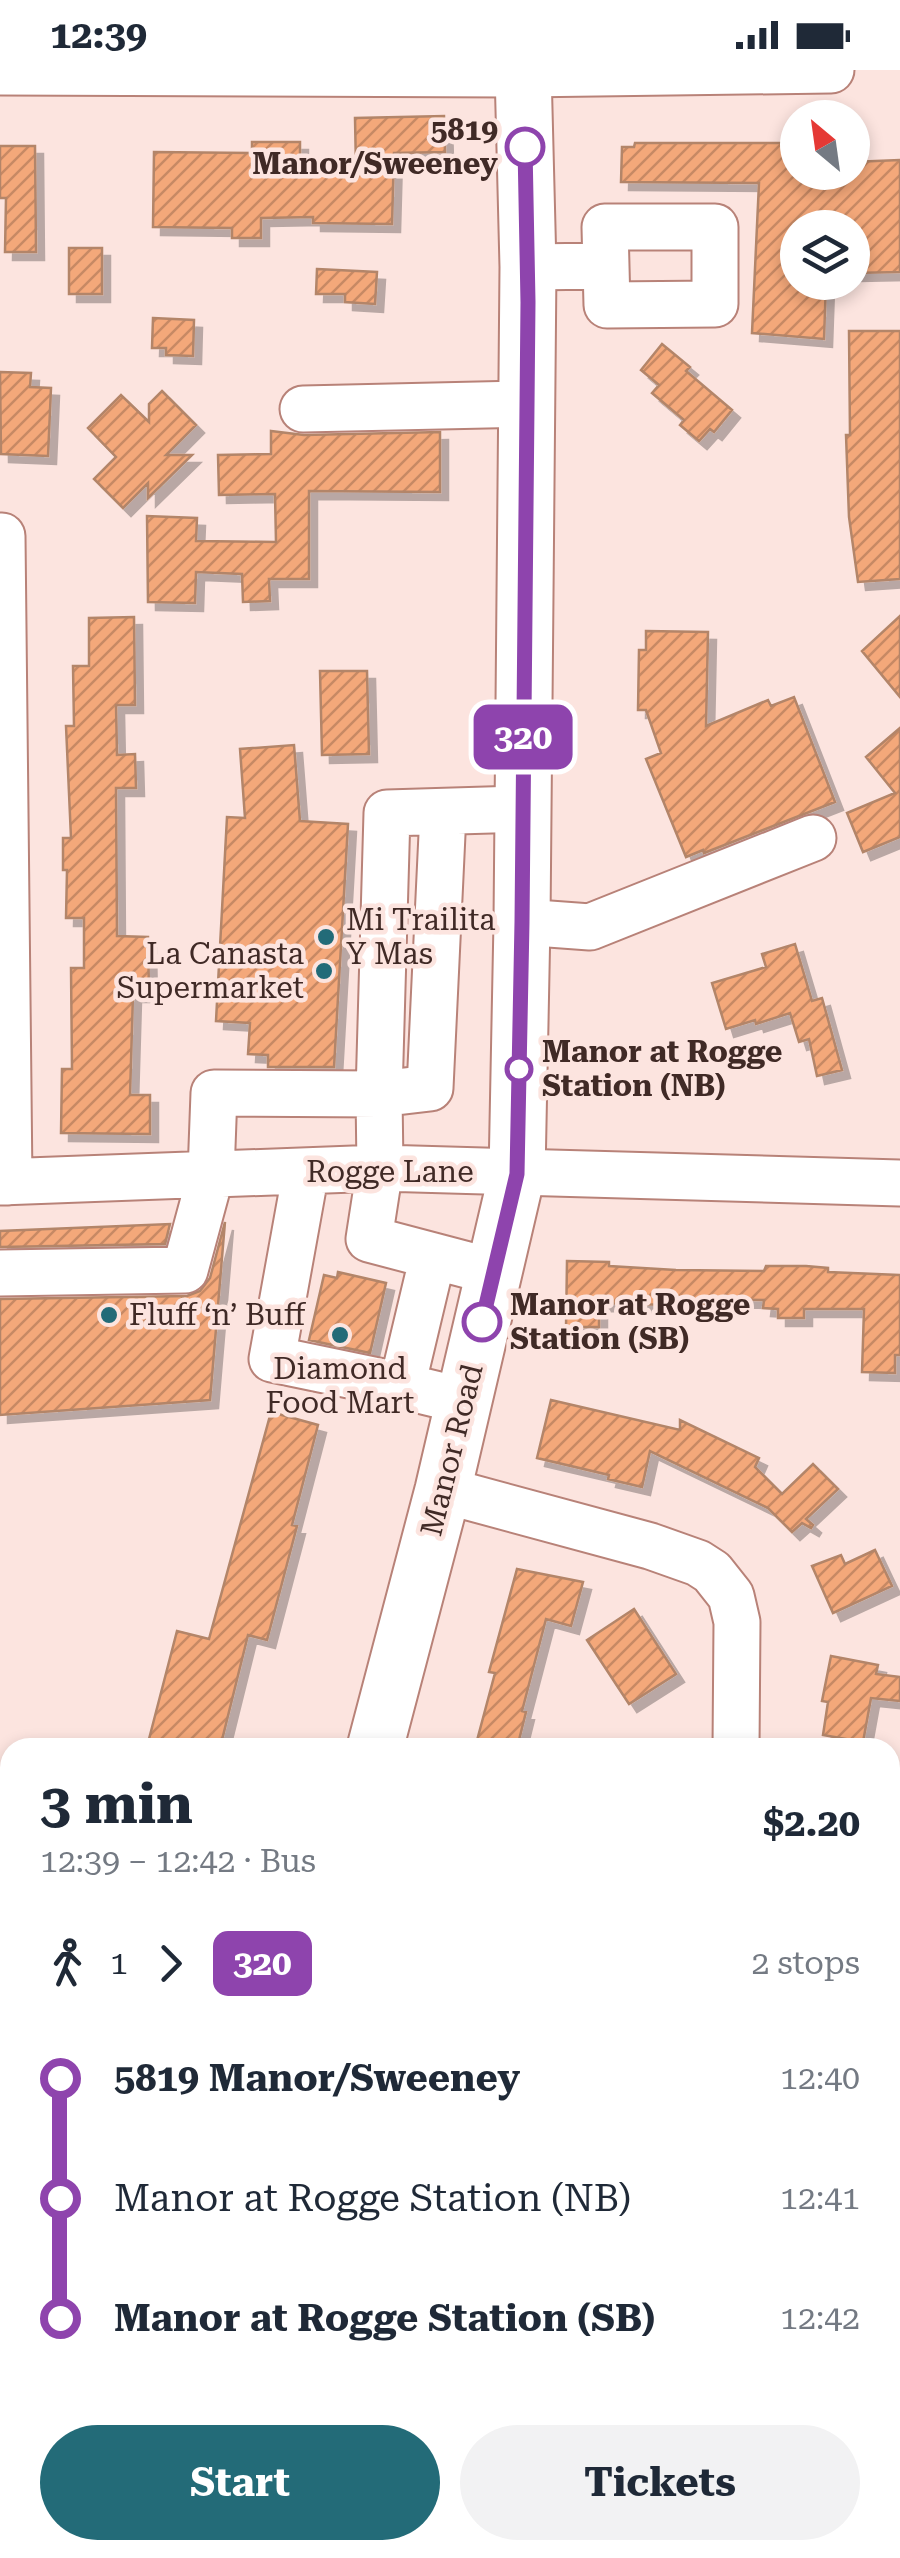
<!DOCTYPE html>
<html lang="en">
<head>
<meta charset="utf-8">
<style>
	:root { --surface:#fff; --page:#f2f2f3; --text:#1f2937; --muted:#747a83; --accent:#236b78 }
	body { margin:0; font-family:"Roboto Serif",serif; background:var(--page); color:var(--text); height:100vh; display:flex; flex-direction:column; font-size:38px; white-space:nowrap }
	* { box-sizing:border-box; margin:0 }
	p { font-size:32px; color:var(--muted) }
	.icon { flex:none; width:55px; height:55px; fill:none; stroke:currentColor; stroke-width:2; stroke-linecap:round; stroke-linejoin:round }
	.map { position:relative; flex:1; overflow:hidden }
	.sheet { position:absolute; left:0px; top:1668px; width:900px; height:822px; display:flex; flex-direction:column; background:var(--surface); border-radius:30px 30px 0 0; box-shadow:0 5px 15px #0003 }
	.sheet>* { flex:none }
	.badge { padding:0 20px; border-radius:15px; font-size:35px; line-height:65px }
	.needle { width:65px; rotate:331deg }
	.controls { position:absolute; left:780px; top:30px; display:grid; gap:20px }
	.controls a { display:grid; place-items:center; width:90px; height:90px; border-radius:50%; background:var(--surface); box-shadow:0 5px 15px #0003; font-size:50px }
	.map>.badge { position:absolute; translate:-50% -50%; box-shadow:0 0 0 5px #fff }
	.legs { display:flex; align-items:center; gap:15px; height:110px; padding:0 40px; font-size:32px }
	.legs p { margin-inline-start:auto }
	.headline { display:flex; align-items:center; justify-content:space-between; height:170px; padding:0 40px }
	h1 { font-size:55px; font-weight:700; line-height:75px }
	.action { display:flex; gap:20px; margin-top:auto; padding:20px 40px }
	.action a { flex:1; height:115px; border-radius:60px; background:var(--accent); color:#fff; font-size:40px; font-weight:700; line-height:115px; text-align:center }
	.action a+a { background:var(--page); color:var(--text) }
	ul { padding:0 40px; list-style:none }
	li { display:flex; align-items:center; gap:35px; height:120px; font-size:38px }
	li i { display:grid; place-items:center; width:15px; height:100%; margin:0 12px; background:currentColor }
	li i::after { content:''; width:25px; height:25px; margin:-12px; border:8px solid; border-radius:50%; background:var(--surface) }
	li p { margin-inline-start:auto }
	li:first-child i { background:linear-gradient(#0000 50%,currentColor 0) }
	li:last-child i { background:linear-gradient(currentColor 50%,#0000 0) }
	.status { display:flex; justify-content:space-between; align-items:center; height:70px; padding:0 50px; background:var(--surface); direction:ltr }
	.status svg { height:28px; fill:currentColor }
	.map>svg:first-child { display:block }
	.building { fill:url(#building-hatch); stroke:#b38569; stroke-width:2.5; filter:url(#shadow) }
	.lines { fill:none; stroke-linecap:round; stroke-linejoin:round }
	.minor-casing { stroke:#b88278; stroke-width:49 }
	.major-casing { stroke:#b88278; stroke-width:59 }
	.minor { stroke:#fff; stroke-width:45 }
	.major { stroke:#fff; stroke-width:55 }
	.line-1-casing { stroke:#fff; stroke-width:22 }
	.line-1 { stroke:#8e44ad; stroke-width:15 }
	.stop-1-dot { fill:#fff; stroke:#8e44ad; stroke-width:5 }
	.poi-dot { fill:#236b78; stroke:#fce4df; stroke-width:4 }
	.labels { text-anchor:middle; stroke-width:9; stroke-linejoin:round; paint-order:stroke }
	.stop-label { font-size:30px; font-weight:bold; fill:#402a26; stroke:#fce4df; text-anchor:start }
	.poi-label { font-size:30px; fill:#402a26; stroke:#fce4df; text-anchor:start }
	.street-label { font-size:30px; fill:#402a26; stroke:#fce4df }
</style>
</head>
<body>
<div class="status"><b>12:39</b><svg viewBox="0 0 49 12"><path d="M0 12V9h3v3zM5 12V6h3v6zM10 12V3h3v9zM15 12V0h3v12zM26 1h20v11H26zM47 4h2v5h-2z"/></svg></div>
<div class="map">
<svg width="900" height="2488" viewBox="0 0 900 2488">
	<defs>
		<pattern id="building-hatch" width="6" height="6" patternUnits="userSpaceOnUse" patternTransform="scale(2.5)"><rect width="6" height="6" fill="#f4a87a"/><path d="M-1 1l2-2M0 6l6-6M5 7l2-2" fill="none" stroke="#c78964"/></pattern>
		<filter id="shadow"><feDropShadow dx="8" dy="8" stdDeviation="0" flood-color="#0004"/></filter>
	</defs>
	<rect width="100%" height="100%" fill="#fce4df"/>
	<path class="building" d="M444,46l1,36 -51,1 -2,71 -79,-1v-6l-52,1v20h-29v-10l-79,-1 1,-75 98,1v-11h48v25l56,1 -1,-50z
		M635,73h163v29h54v-10l48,-2v112l-48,1v-45h-54v54h28l-2,57 -72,-6 7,-150 -138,-1 1,-35h12z
		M0,76h35l1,106h-31l1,-54h-6z
		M69,178h33v46h-33z
		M317,199l60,3 -2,32 -30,-2v-8h-29z
		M153,248l41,2 -1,36 -27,-1v-7h-14z
		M849,261h51v248l-42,3 -9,-65 -3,-82h4z
		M662,274l28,23 -4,4 46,39 -18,22 -4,-3 -11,12 -19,-16 4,-5 -32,-27 7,-8 -18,-15z
		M0,302l31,1 -1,14 21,1 -3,68 -47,-2z
		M162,321l34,34 -30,30h26l-44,43v-15l-25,25 -29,-29 22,-22 -28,-29 33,-33 28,27v-18z
		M271,361l33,4 136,-3v60l-131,-1v88h-40l1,22 -27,1 -1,-28 -46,-2 -1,31 -47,-1 -1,-86 50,2 -1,23 80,1 -1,-48 -56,1 -1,-40 53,-1z
		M900,546v81l-38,-46z
		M134,547l1,88h-19l1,50 18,-1 1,34h-20l1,148 31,1 1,57h-16l-3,101h20v39l-89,-1 1,-64h10l-1,-101h13v-50h-18l1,-48h-4v-32h8l-5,-112h8l-1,-60h16v-48z
		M646,561l62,1 -2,94 62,-26 3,6 23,-9 41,105 -131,51 -1,-3 -17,7 -40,-98 15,-6 -15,-43h-8l1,-60h7z
		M320,601h47l2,83 -47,1z
		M900,658v109l-37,15 -16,-39 48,-20 -29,-36z
		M294,675l6,76 48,3 -14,243h-66v-12l-20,-1 2,-31 -34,-2 11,-204 18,1 -5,-69z
		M795,874l17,57 10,-3 20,72 -25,6 -8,-37 -10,3 -9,-29 -34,11 -1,-4 -29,9 -14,-46 54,-16 -4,-13z
		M225,1152l-15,178 -210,15v-116l187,-3 13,-5 10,-13z
		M170,1154l-5,20 -165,3v-16z
		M567,1191l42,1v4l67,4 88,1 2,-5h40l22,2v4l72,3v80h-5v18l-33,-1 2,-63h-60v9h-26v-9l-15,-1 1,-8 -60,-1v7l-105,-3v24h-33z
		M338,1202l48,11 -16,70 -61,-13 15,-65 13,3z
		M551,1330l129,30v-10l79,38 -4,9 27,27 31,-30 25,25 -32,30 7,6 -2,3 -9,-5 -10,9 -24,-24 -118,-57 -8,36 -34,-8 1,-4 -72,-17z
		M271,1342l47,13 -26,100 5,1 -30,114 -19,-5 -28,113h-36l-35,-9 28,-108 32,8z
		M875,1480l17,36 -59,27 -21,-47 29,-11 4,9z
		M517,1499l66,13 -12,44 -25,-7 -24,92 4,1 -9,36h-42l20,-75 -6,-1z
		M634,1539l42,65 -47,30 -42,-64z
		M831,1586l47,9 -2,9 24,3v24l-29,-3 -8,44 -40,-7 5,-33 -6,-1z"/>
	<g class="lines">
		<defs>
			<path id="minor" d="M0,2l523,2 308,-4
				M605,157h110v77l-108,1z
				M528,197l78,-1
				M303,339l224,-5
				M2,466l7,646
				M443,743l-13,275 -51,6 1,74 -11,71 125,33
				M522,852l68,5 223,-89
				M306,1101l-34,188 130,27
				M0,1112l380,-14 520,15
				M433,1186l-31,130 62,15
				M0,1203l185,-3 26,-96 3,-81 165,1 8,-281 136,-4
				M443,1420l207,56 48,17 14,9 19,24 6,26 -1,126
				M890,2224h10
				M699,2488l6,-8"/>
			<path id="major" d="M375,1678l68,-258 74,-316 5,-252 6,-655 -5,-197
				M167,2488l2,-8"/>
		</defs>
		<use href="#minor" class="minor-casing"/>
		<use href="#major" class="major-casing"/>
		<use href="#minor" class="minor"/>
		<use href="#major" class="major"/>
	</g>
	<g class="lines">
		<defs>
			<path id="line-1" d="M482,1252l35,-148 5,-252 6,-620 -3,-155"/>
		</defs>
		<use href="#line-1" class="line-1-casing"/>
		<use href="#line-1" class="line-1"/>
	</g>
	<g class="stop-1-dot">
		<circle cx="525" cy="77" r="18"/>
		<circle cx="519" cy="999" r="12"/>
		<circle cx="482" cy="1252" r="18"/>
	</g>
	<g class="poi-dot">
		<circle cx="326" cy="867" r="10"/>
		<circle cx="324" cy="901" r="10"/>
		<circle cx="109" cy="1245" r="10"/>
		<circle cx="340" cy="1265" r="10"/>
	</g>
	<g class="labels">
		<g class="stop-label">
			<text x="498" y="70" text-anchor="end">5819<tspan x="498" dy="34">Manor/Sweeney</tspan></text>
			<text x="542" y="992">Manor at Rogge<tspan x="542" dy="34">Station (NB)</tspan></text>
			<text x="510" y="1245">Manor at Rogge<tspan x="510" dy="34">Station (SB)</tspan></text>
		</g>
		<g class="poi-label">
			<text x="346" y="860">Mi Trailita<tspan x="346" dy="34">Y Mas</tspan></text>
			<text x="304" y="894" text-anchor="end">La Canasta<tspan x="304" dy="34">Supermarket</tspan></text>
			<text x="129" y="1255">Fluff ‘n’ Buff</text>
			<text x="340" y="1309" text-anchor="middle">Diamond<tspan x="340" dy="34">Food Mart</tspan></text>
		</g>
		<g class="street-label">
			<text x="390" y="1112">Rogge Lane</text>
			<text transform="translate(452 1380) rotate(-76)" y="10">Manor Road</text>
		</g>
	</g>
</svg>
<div class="controls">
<a><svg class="needle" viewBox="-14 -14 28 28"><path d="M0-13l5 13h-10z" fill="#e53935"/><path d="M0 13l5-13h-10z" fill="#747a83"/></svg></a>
<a><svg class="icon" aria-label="layers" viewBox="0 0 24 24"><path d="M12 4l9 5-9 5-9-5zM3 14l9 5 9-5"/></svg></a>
</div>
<b class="badge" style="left:523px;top:667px;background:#8e44ad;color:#fff">320</b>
<section class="sheet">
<div class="headline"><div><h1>3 min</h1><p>12:39 – 12:42 · Bus</p></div><b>$2.20</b></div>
<div class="legs"><svg class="icon" aria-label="walk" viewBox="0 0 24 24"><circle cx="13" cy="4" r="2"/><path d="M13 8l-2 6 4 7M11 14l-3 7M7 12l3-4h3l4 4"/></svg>1<svg class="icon" aria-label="forward" viewBox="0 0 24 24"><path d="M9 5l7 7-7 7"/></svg><b class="badge" style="background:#8e44ad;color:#fff">320</b><p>2 stops</p></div>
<ul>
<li><i style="color:#8e44ad"></i><b>5819 Manor/Sweeney</b><p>12:40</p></li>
<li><i style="color:#8e44ad"></i><span>Manor at Rogge Station (NB)</span><p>12:41</p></li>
<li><i style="color:#8e44ad"></i><b>Manor at Rogge Station (SB)</b><p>12:42</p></li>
</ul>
<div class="action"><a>Start</a><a>Tickets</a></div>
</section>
</div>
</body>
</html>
